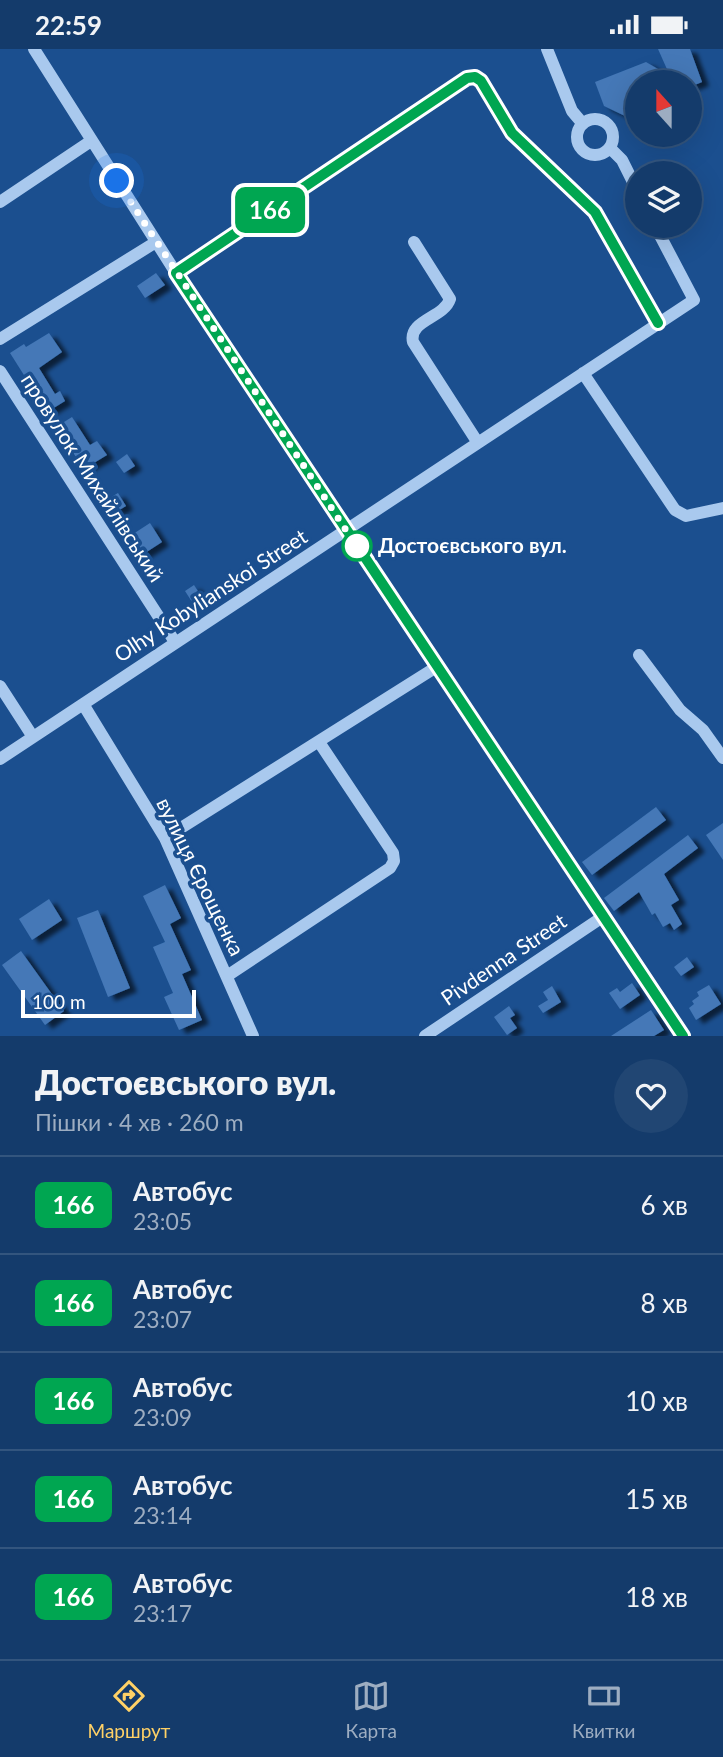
<!DOCTYPE html>
<html lang="uk">
<head>
<meta charset="utf-8">
<style>
	:root { --surface:#143b6b; --page:#214673; --text:#f1f3f6; --muted:#9dadc1; --line:#33557e; --accent:#ffd166 }
	body { margin:0; font-family:Lato,sans-serif; background:var(--page); color:var(--text); height:100vh; display:flex; flex-direction:column; font-size:26px; white-space:nowrap }
	* { box-sizing:border-box; margin:0 }
	p { font-size:23px; color:var(--muted) }
	.icon { flex:none; width:38px; height:38px; fill:none; stroke:currentColor; stroke-width:2; stroke-linecap:round; stroke-linejoin:round }
	.map { position:relative; height:987px; overflow:hidden }
	.side { display:flex; flex-direction:column; background:var(--surface); flex:1 }
	.side>* { flex:none }
	.badge { padding:0 14px; border-radius:10px; font-size:24px; line-height:46px }
	.needle { width:46px; rotate:339deg }
	.controls { position:absolute; left:625px; top:21px; display:grid; gap:14px }
	.controls a { display:grid; place-items:center; width:77px; height:77px; border-radius:50%; background:var(--surface); box-shadow:0 7px 28px #0002,0 0 0 2px var(--line); font-size:35px }
	.scale { position:absolute; left:21px; bottom:18px; width:175px; box-sizing:border-box; padding-left:7px; border:4px solid #fff; border-top:0; font-size:19px; line-height:24px; white-space:nowrap; color:#fff; -webkit-text-stroke:5px #1b4f8f; paint-order:stroke }
	.you { position:absolute; width:35px; height:35px; margin:-18px; border:5px solid #fff; border-radius:50%; background:#1a73e8; box-shadow:0 0 0 10px #1a73e833 }
	.map>.badge { position:absolute; translate:-50% -50%; box-shadow:0 0 0 4px #fff }
	.round { display:grid; place-items:center; flex:none; width:74px; height:74px; border-radius:37px; background:var(--page) }
	.summary { display:flex; align-items:center; justify-content:space-between; height:119px; padding:0 35px }
	h1 { font-size:33px; font-weight:800; line-height:52px }
	ul { padding:0; list-style:none }
	li { display:flex; align-items:center; gap:21px; height:98px; padding:0 35px; border-top:2px solid var(--line) }
	li div { flex:1 }
	li b { display:block; font-size:26px }
	li em { font-style:normal }
	li .badge { min-width:77px; font-weight:700; text-align:center }
	.status { display:flex; justify-content:space-between; align-items:center; height:49px; padding:0 35px; background:var(--surface); direction:ltr }
	.status svg { height:19px; fill:currentColor }
	.tab-bar { display:flex; justify-content:space-around; align-items:center; height:98px; border-top:2px solid var(--line); background:var(--surface); font-size:19px; color:var(--muted) }
	.tab-bar a { display:grid; justify-items:center; gap:4px }
	.tab-bar .current { color:var(--accent) }
	.map>svg:first-child { display:block }
	.building { fill:#4478b7; filter:url(#shadow) }
	.lines { fill:none; stroke-linecap:round; stroke-linejoin:round }
	.minor { stroke:#a9c9ee; stroke-width:12 }
	.line-casing { stroke:#fff; stroke-width:16 }
	.line { stroke:#00a651; stroke-width:10 }
	.walk { stroke:#fff; stroke-width:7; stroke-dasharray:0 12.6 }
	.stop-dot { fill:#fff; stroke:#00a651; stroke-width:3.5 }
	.labels { text-anchor:middle; stroke-width:7; stroke-linejoin:round; paint-order:stroke }
	.street-label { font-size:21px; fill:#fff; stroke:#1b4f8f }
	.stop-label { font-size:21px; font-weight:bold; fill:#fff; stroke:#1b4f8f; text-anchor:start }
</style>
</head>
<body>
<div class="status"><b>22:59</b><svg viewBox="0 0 49 12"><path d="M0 12V9h3v3zM5 12V6h3v6zM10 12V3h3v9zM15 12V0h3v12zM26 1h20v11H26zM47 4h2v5h-2z"/></svg></div>
<div class="map">
<svg width="723" height="987" viewBox="0 0 723 987">
	<defs>
		<filter id="shadow"><feDropShadow dx="7" dy="4" stdDeviation="2" flood-color="#0009"/></filter>
	</defs>
	<rect width="100%" height="100%" fill="#1b4f8f"/>
	<path class="building" d="M658,0h32l12,33 -12,5v-5h-53v29l-12,5 -21,-10 -9,-24 51,-20 24,14z
		M156,224l9,12 -20,13 -8,-12z
		M49,284l13,19 -23,16 16,26 5,-3 5,10 -21,13 -6,-10 3,-2 -31,-49 14,-9 2,3z
		M72,368l18,28 7,-4 10,14 -23,14 -28,-42z
		M127,405l8,12 -11,7 -8,-11z
		M118,444l8,13 -10,6 -8,-13z
		M150,474l12,19 -20,13 -12,-19z
		M194,536l9,14 -9,6 -9,-14z
		M656,758l10,13 -74,55 -10,-13z
		M723,774v37l-17,-25z
		M688,786l10,13 -34,26 15,26 -8,5 11,19 -8,6 -4,-7 -7,4 -8,-14 -3,2 -13,-23 -25,19 -10,-13z
		M165,836l16,33 -11,6 21,46 -9,4 20,46 -23,10 -15,-33 9,-4 -20,-46 12,-5 -22,-46z
		M49,850l13,21 -30,20 -13,-21z
		M98,861l32,78 -22,9 -31,-79z
		M21,902l43,60 -19,14 -43,-60z
		M687,908l7,10 -13,9 -7,-9z
		M632,934l8,12 -20,14 -11,-16 8,-5 3,4z
		M709,936l12,19 -25,16 -7,-12 5,-4 -2,-3 7,-5 -2,-4z
		M552,937l9,16 -18,11 -5,-7 10,-6 -5,-8z
		M509,957l6,9 -5,3 7,10 -10,7 -13,-18z
		M651,961l13,20 -10,6h-43z"/>
	<g class="lines">
		<path class="minor" d="M34,0l142,224 507,763
			M547,0l25,62 11,13
			M577 88a18 18 0 1 1 36 0a18 18 0 1 1-36 0Z
			M610,99l12,12 15,30
			M0,153l91,-61
			M414,193l36,57c-6,19 -42,21 -37,43l65,101
			M176,224l291,-195 8,-1 6,4 31,52 83,79 63,111
			M0,290l156,-97
			M0,322l175,271
			M583,324l92,137 11,6 37,-8
			M639,606l41,55 23,20 20,28
			M0,637l33,51
			M83,655l82,134 88,198
			M0,710l694,-459 -39,-74
			M165,789l273,-172
			M227,927l163,-108 4,-7 -1,-8 -74,-111
			M425,987l179,-120"/>
	</g>
	<g class="lines">
		<defs>
			<path id="line" d="M658,274l-63,-111 -83,-79 -31,-52 -6,-4 -8,1 -291,195 507,763"/>
		</defs>
		<use href="#line" class="line-casing"/>
		<use href="#line" class="line"/>
		<path class="walk" d="M117,132l244,372 -4,-7"/>
	</g>
	<circle class="stop-dot" cx="357" cy="497" r="14"/>
	<g class="labels">
		<g class="street-label">
			<text transform="translate(92 429) rotate(57)" y="7">провулок Михайлівський</text>
			<text transform="translate(211 547) rotate(-33)" y="7">Olhy Kobylianskoi Street</text>
			<text transform="translate(200 828) rotate(64)" y="7">вулиця Єрощенка</text>
			<text transform="translate(504 911) rotate(-34)" y="7">Pivdenna Street</text>
		</g>
		<g class="stop-label">
			<text x="378" y="504">Достоєвського вул.</text>
		</g>
	</g>
</svg>
<div class="controls">
<a><svg class="needle" viewBox="-14 -14 28 28"><path d="M0-13l5 13h-10z" fill="#e53935"/><path d="M0 13l5-13h-10z" fill="#9dadc1"/></svg></a>
<a><svg class="icon" aria-label="layers" viewBox="0 0 24 24"><path d="M12 4l9 5-9 5-9-5zM3 14l9 5 9-5"/></svg></a>
</div>
<div class="scale">100 m</div>
<div class="you" style="left:117px;top:132px"></div>
<b class="badge" style="left:270px;top:161px;background:#00a651;color:#fff">166</b>
</div>
<section class="side">
<div class="summary"><div><h1>Достоєвського вул.</h1><p>Пішки · 4 хв · 260 m</p></div><a class="round"><svg class="icon" aria-label="heart" viewBox="0 0 24 24"><path d="M12 20l-8-8c-3-5 5-10 8-4 3-6 11-1 8 4z"/></svg></a></div>
<ul>
<li><span class="badge" style="background:#00a651;color:#fff">166</span><div><b>Автобус</b><p>23:05</p></div><em>6 хв</em></li>
<li><span class="badge" style="background:#00a651;color:#fff">166</span><div><b>Автобус</b><p>23:07</p></div><em>8 хв</em></li>
<li><span class="badge" style="background:#00a651;color:#fff">166</span><div><b>Автобус</b><p>23:09</p></div><em>10 хв</em></li>
<li><span class="badge" style="background:#00a651;color:#fff">166</span><div><b>Автобус</b><p>23:14</p></div><em>15 хв</em></li>
<li><span class="badge" style="background:#00a651;color:#fff">166</span><div><b>Автобус</b><p>23:17</p></div><em>18 хв</em></li>
</ul>
</section>
<nav class="tab-bar">
<a class="current"><svg class="icon" aria-label="directions" viewBox="0 0 24 24"><path d="M12 3l9 9-9 9-9-9zM9 14v-3h6M13 9l2 2-2 2"/></svg>Маршрут</a>
<a><svg class="icon" aria-label="map" viewBox="0 0 24 24"><path d="M3 6l6-2 6 2 6-2v14l-6 2-6-2-6 2zM9 4v14M15 6v14"/></svg>Карта</a>
<a><svg class="icon" aria-label="tickets" viewBox="0 0 24 24"><path d="M3 7h18v10H3zM15 7v10"/></svg>Квитки</a>
</nav>
</body>
</html>
